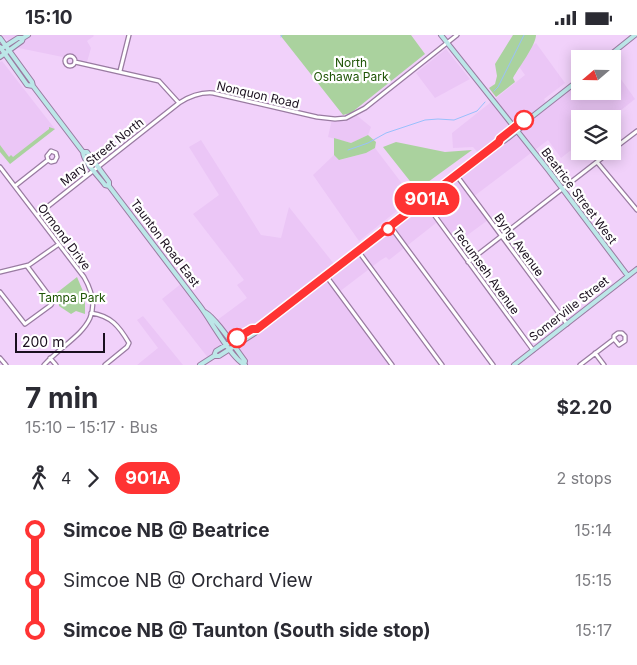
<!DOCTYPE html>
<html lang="en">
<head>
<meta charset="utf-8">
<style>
	:root { --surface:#fff; --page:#f7f7f7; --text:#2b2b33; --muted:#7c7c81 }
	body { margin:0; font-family:Inter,sans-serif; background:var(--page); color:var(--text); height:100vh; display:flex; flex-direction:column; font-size:19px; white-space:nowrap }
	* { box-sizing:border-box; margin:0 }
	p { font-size:16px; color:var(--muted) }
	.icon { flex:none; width:28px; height:28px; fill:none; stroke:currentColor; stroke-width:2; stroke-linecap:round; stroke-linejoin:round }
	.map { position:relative; height:330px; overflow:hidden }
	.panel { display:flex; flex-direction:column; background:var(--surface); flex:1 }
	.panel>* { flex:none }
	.badge { padding:0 10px; border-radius:16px; font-size:18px; line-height:32px }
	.needle { width:32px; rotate:250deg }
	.controls { position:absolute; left:571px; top:15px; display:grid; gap:10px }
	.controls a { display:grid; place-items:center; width:50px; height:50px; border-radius:0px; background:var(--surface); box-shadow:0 2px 12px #0003; font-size:25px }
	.scale { position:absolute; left:15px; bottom:12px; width:90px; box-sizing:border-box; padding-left:5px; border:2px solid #1a0f1e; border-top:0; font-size:14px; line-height:18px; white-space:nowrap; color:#1a0f1e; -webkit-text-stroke:4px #fff; paint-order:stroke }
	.map>.badge { position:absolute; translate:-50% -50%; box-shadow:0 0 0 2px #fff }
	.legs { display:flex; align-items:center; gap:8px; height:55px; padding:0 25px; font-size:16px }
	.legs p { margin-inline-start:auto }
	.headline { display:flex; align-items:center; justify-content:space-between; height:85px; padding:0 25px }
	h1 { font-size:28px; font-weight:700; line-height:38px }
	ul { padding:0 25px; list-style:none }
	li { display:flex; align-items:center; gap:18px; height:50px; font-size:19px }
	li i { display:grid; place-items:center; width:8px; height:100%; margin:0 6px; background:currentColor }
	li i::after { content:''; width:12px; height:12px; margin:-6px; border:4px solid; border-radius:50%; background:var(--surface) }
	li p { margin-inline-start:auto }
	li:first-child i { background:linear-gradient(#0000 50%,currentColor 0) }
	li:last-child i { background:linear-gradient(currentColor 50%,#0000 0) }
	.status { display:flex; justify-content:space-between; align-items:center; height:35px; padding:0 25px; background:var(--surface); direction:ltr }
	.status svg { height:14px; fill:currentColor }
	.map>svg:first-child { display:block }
	.built { fill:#ebc6f6 }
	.green { fill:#aad29e }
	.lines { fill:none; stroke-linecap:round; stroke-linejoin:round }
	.stream { stroke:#99c0fc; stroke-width:1 }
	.street-casing { stroke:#997ba1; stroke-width:5.5 }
	.secondary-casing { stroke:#997ba1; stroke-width:6 }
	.street { stroke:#fff; stroke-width:3 }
	.secondary { stroke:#bce7e8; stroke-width:4 }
	.line-1-casing { stroke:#fff; stroke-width:11 }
	.line-1 { stroke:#f33; stroke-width:8 }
	.stop-1-dot { fill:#fff; stroke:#f33; stroke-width:2.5 }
	.labels { text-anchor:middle; stroke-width:4.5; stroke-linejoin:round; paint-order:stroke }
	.park-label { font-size:12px; fill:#1e5405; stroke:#fff }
	.street-label { font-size:12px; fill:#1a0f1e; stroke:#fff }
</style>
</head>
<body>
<div class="status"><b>15:10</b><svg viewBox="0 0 49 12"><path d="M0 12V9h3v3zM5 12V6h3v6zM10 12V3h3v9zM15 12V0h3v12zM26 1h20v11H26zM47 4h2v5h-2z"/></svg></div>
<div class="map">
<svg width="637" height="330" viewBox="0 0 637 330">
	<rect width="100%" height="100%" fill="#f1d1fa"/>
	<path class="built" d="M2,0h91l1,1 -7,5 4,7 -4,14 -73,-15z
		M536,8l29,40 -21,16 3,5 33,-25v12h32l1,-23 22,31 -25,20h-30v24l-19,15 -13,-18 -75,57 15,23 -34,25 -18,-22 -47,37 -3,-3 -5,3 -42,32 53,73h-147l-1,-5 -10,-14 21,-13 1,-4 -39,22 -8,8 -47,-60 20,-16 23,29 11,9 31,-23 -10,-13 7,-5 -51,-66 26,-19 -30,-48 12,-7 60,95 20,3 8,-31 45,57 -10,7 -20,22 177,-137 -8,-9 -20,1 -1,-15 73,-58 -10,-14z
		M446,14l24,30 -35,19 -19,-25z
		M2,26l53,68 -45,35 -10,-12v-90z
		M355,79l16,13 -3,8 -17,8 -23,-6 4,-18h10z
		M375,113l38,50 -54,43 -46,-66 21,-20 6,5 26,-7z
		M143,281l40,49h-46l21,-17 -21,-28z"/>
	<path class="green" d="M280,0h131l14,19 -74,59 -8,2z
		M513,0h23c0,10 -17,32 -23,43l2,4 -19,15 -7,-9 6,-4 2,-8 -2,-12z
		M49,92l6,2 -45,35 -10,-12v-7l9,12 2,-2 2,2 36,-28z
		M368,100l8,7 -1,6 -9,5 -27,7 -5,-5v-17l17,5z
		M396,107l49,10 27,-2 -55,40 -34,-43z
		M77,242l8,19v18l-9,-3 -5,3 -12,-8v-7l-5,-4z"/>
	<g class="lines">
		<path class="stream" d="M281,2l1,-2
			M494,56l4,-4 26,-52
			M348,115l20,-7 18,-10 39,-13 13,-1 16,1 23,-9 8,-9"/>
		<defs>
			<path id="street" d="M65 26a5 5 0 1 1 10 0a5 5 0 1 1-10 0Z
				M75,27l84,19 20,22
				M120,36l9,-36
				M612,115l25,-19
				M597,127l40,48
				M0,132l84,110c27,47 -14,59 -40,88
				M457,141l110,148
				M15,151l33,-26 -1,-4 4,-5 5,2 1,4 -2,4 -4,1 -3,-2
				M424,166l109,149
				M37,180l142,-112c11,-7 21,-11 34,-10l104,24 18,2 11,-1 19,-10 92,-73
				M391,192l102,138
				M359,217l83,113
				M468,227l143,-111
				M0,237l29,-7 30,-21
				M327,242l65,88
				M0,257l25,32 26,-19 2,-4 -26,-35
				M91,278c20,3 28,13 38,30l-2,4 -22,18
				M595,318l9,12
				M0,323l6,7
				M50,323l6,7
				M580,330l34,-26v-3l4,-3h4l3,3v5l-6,4 -5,-6"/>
			<path id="secondary" d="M441,0l108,136 79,105
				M0,3l32,44 1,4 50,66c1,11 15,23 22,33l4,1 91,120c10,13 31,52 45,59
				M0,12l27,38 6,1
				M4,12l14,-9h5
				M0,22l22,-16 1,-3 5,-3
				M605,24l30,-24
				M499,107l5,-1 23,-18 2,-4
				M83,117h4l22,30v4
				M205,277c12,7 30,36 40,49l-1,4
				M214,321h5l36,-23 2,-4 200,-153 42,-34 1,-3 24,-19 5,-1 51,-40
				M200,330l14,-9 2,-5 37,-22h4
				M514,330l123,-96"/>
		</defs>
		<use href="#street" class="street-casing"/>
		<use href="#secondary" class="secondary-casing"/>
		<use href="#street" class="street"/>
		<use href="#secondary" class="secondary"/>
	</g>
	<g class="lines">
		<defs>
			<path id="line-1" d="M237,303l15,-9h5l242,-187 1,-3 24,-19"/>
		</defs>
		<use href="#line-1" class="line-1-casing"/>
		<use href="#line-1" class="line-1"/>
	</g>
	<g class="stop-1-dot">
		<circle cx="524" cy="85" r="9"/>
		<circle cx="388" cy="194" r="6"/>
		<circle cx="237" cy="303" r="9"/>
	</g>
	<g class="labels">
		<g class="park-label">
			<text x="351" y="32">North<tspan x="351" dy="14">Oshawa Park</tspan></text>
			<text x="72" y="267">Tampa Park</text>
		</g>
		<g class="street-label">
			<text transform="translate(258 60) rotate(13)" y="4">Nonquon Road</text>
			<text transform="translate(102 117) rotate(-38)" y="4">Mary Street North</text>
			<text transform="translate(579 161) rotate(53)" y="4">Beatrice Street West</text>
			<text transform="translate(64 202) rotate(53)" y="4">Ormond Drive</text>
			<text transform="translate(165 208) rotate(53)" y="4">Taunton Road East</text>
			<text transform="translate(519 210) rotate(54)" y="4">Byng Avenue</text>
			<text transform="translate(486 236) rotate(54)" y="4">Tecumseh Avenue</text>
			<text transform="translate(569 274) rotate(-38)" y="4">Somerville Street</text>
		</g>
	</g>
</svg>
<div class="controls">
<a><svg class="needle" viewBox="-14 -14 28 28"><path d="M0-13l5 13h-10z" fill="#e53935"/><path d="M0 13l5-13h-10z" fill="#7c7c81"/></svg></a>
<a><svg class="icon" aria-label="layers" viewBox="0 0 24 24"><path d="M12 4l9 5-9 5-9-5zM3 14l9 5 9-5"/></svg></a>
</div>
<div class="scale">200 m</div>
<b class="badge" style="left:427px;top:164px;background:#f33;color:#fff">901A</b>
</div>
<section class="panel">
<div class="headline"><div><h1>7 min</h1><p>15:10 – 15:17 · Bus</p></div><b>$2.20</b></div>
<div class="legs"><svg class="icon" aria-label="walk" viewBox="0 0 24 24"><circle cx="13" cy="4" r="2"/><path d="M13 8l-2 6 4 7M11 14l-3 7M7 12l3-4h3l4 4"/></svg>4<svg class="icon" aria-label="forward" viewBox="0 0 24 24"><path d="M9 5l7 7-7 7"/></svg><b class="badge" style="background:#f33;color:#fff">901A</b><p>2 stops</p></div>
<ul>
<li><i style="color:#f33"></i><b>Simcoe NB @ Beatrice</b><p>15:14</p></li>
<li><i style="color:#f33"></i><span>Simcoe NB @ Orchard View</span><p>15:15</p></li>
<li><i style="color:#f33"></i><b>Simcoe NB @ Taunton (South side stop)</b><p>15:17</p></li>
</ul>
</section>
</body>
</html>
